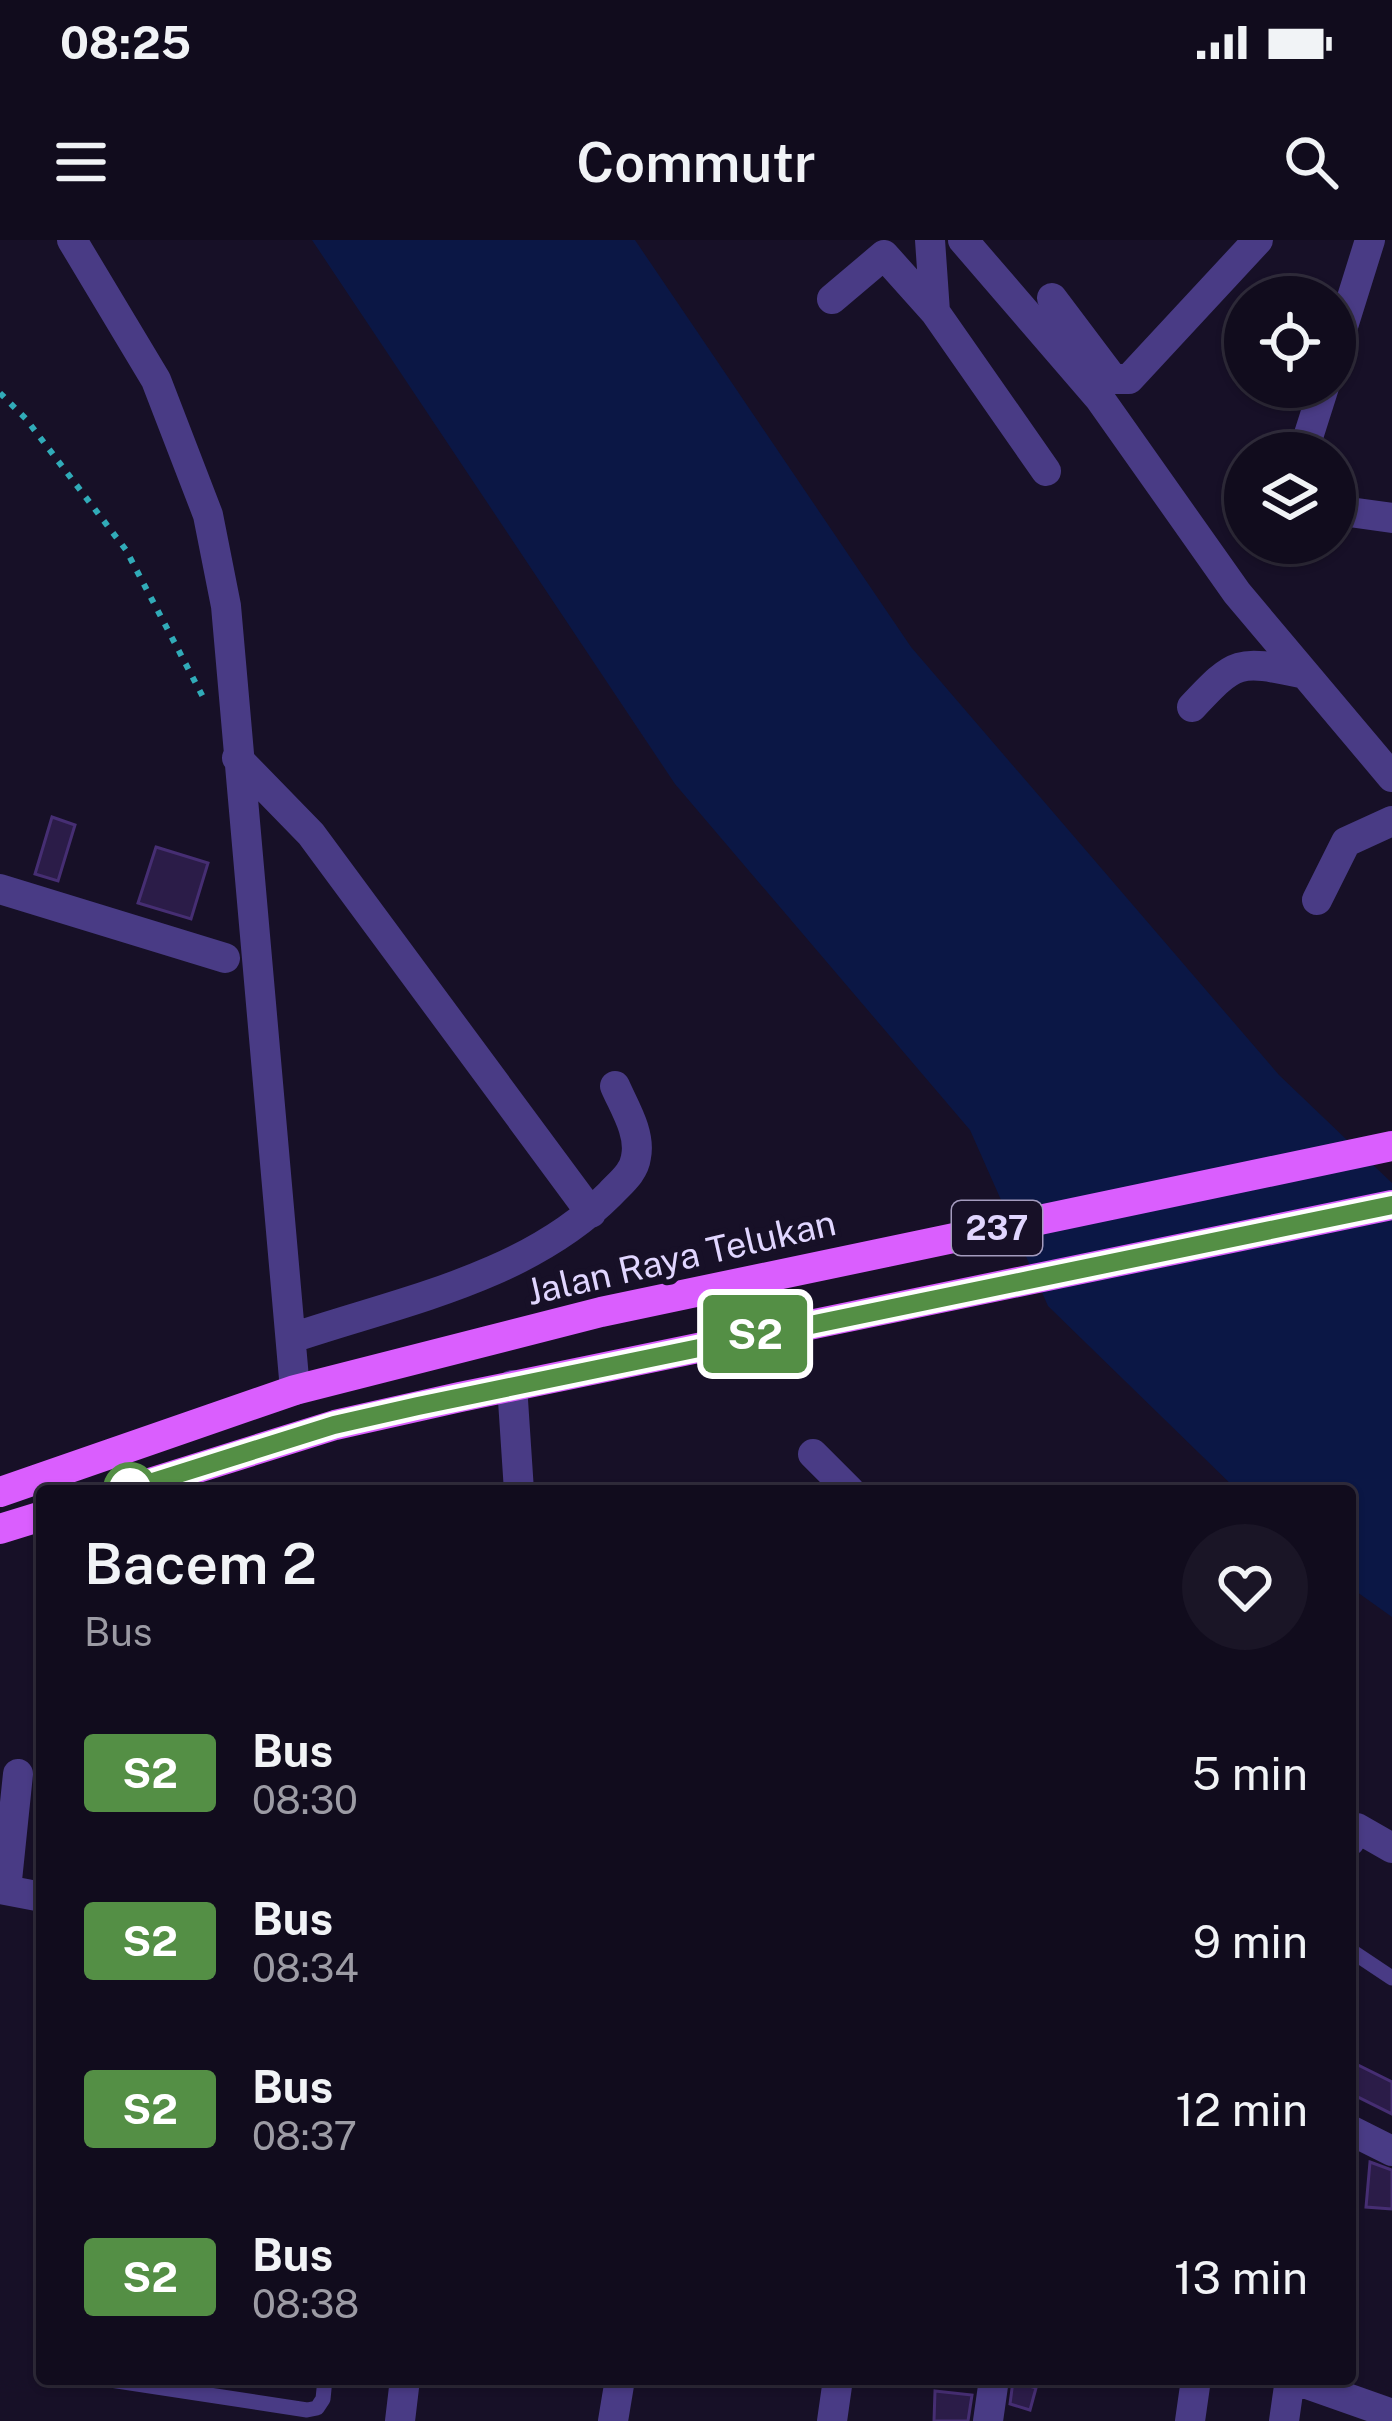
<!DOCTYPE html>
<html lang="en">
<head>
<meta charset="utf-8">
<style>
	:root { --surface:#110c1d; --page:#1a1526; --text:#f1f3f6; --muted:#9c9ba4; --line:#302c3b }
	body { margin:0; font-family:"Public Sans",sans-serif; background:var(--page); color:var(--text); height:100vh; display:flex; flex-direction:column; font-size:45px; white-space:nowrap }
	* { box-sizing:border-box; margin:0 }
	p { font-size:39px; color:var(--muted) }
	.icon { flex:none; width:66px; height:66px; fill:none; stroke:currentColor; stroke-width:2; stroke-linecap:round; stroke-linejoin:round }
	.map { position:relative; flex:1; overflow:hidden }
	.panel { position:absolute; left:36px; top:1245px; width:1320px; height:900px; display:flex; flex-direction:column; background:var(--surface); border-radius:12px; box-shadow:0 3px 9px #0004,0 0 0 3px var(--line) }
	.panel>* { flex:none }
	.badge { padding:0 24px; border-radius:9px; font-size:42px; line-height:78px }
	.controls { position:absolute; left:1224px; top:36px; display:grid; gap:24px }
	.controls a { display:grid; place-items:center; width:132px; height:132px; border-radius:50%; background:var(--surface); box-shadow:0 3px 9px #0004,0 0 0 3px var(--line); font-size:60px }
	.map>.badge { position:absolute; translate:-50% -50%; box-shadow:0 0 0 6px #fff }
	.round { display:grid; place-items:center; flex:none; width:126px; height:126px; border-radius:63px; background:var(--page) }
	.summary { display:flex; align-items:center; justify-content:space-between; height:204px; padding:0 48px }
	h1 { font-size:57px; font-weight:600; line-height:90px }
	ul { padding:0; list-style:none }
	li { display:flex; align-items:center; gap:36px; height:168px; padding:0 48px }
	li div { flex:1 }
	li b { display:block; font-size:45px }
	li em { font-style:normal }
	li .badge { min-width:132px; font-weight:700; text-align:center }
	.status { display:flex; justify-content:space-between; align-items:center; height:84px; padding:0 60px; background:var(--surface); direction:ltr }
	.status svg { height:33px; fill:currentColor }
	header { display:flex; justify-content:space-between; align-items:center; height:156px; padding:0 48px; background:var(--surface); font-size:54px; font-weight:600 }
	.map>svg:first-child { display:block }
	.water { fill:#0b1745 }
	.building { fill:#2b1c48; stroke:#462e73; stroke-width:3 }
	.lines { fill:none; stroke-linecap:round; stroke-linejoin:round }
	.path { stroke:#31abb8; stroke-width:6; stroke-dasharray:6 9; stroke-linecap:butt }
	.lane { stroke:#493b85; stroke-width:15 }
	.street { stroke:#493b85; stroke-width:30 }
	.primary { stroke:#da5efe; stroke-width:30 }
	.line-casing { stroke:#fff; stroke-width:27 }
	.line { stroke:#548f45; stroke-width:18 }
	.stop-dot { fill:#fff; stroke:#548f45; stroke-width:6 }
	.labels { text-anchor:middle; stroke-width:12; stroke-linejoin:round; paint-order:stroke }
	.shield { fill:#171027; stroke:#a49bbe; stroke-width:3 }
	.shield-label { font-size:33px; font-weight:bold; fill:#e1d6ff }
	.street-label { font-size:36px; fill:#e1d6ff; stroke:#171027 }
</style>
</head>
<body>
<div class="status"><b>08:25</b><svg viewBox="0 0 49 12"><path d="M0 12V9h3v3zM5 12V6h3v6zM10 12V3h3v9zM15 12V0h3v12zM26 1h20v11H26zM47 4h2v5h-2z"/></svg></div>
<header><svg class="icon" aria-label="menu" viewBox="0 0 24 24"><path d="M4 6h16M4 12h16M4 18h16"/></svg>Commutr<svg class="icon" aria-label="search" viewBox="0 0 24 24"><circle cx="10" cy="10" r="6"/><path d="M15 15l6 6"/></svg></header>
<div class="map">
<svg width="1392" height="2181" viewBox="0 0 1392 2181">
	<rect width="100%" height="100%" fill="#171027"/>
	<path class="water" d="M312,0h323l276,407 368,428 113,108v434l-42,-30v-96h-112l-190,-185 -78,-176 -295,-346z"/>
	<path class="building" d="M52,577l23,8 -17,56 -23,-7z
		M156,607l52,16 -17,56 -53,-16z
		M1350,1821l42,21v32l-42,-21z
		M1370,1922l22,8v39l-26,-2z
		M1013,2141l23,7 -6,22 -20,-6z
		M935,2151l37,4 -4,26h-34z"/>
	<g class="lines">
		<path class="path" d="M0,153l26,26 100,131 77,147"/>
		<path class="lane" d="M1350,1710l42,28
			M104,2139l203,31 10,-2 6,-9 2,-20"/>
		<path class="street" d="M72,0l84,140 52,135 18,91 69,784
			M930,0l5,72 111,159
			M963,0l137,159 137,194 155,184
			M1052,58l61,81h16l129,-139
			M832,59l52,-44 51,57
			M1335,112l35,-112
			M1303,213l21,-66
			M1335,270l57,8
			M1192,467c44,-47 46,-47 109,-34
			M237,518l74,76 280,379
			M0,649l225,69
			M1317,660l29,-58 46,-21
			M292,1098c110,-37 234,-60 318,-144 10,-11 24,-21 26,-37 5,-24 -12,-50 -21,-71
			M512,1145l7,106
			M813,1214l37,37
			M1350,1601l7,-13 35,20
			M0,1649l42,8
			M6,1650l12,-116
			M1350,1890l42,21
			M1293,2139l99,35
			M400,2181l5,-42
			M613,2181l7,-42
			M832,2181l6,-42
			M988,2181l6,-42
			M1190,2181l6,-42
			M1284,2181l6,-42"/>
		<path class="primary" d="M124,1251l211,-66 125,-28 932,-192
			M0,1252l295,-102 306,-78 791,-166
			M0,1289l42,-13"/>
	</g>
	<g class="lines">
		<defs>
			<path id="line" d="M124,1251l210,-66 84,-19 974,-201"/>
		</defs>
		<use href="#line" class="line-casing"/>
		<use href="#line" class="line"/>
	</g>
	<circle class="stop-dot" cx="130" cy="1249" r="24"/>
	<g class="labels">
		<rect class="shield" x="952" y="961" width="90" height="54" rx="9"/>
		<g class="shield-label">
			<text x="997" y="1000">237</text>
		</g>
		<g class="street-label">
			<text transform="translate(681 1017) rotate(-13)" y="13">Jalan Raya Telukan</text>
		</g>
	</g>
</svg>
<div class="controls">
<a><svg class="icon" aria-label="locate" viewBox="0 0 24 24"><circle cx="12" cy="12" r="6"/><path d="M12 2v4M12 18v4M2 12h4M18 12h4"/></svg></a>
<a><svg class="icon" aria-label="layers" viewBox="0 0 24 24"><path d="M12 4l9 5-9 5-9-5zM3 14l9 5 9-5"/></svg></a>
</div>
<b class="badge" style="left:755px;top:1094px;background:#548f45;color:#fff">S2</b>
<section class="panel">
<div class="summary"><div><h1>Bacem 2</h1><p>Bus</p></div><a class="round"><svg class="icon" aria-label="heart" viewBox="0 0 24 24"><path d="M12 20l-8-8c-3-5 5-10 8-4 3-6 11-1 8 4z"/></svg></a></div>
<ul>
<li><span class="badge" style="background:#548f45;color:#fff">S2</span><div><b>Bus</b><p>08:30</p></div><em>5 min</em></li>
<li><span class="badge" style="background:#548f45;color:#fff">S2</span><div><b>Bus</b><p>08:34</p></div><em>9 min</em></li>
<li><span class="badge" style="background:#548f45;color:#fff">S2</span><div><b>Bus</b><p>08:37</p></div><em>12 min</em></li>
<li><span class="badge" style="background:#548f45;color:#fff">S2</span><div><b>Bus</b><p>08:38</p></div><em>13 min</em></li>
</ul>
</section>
</div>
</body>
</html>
